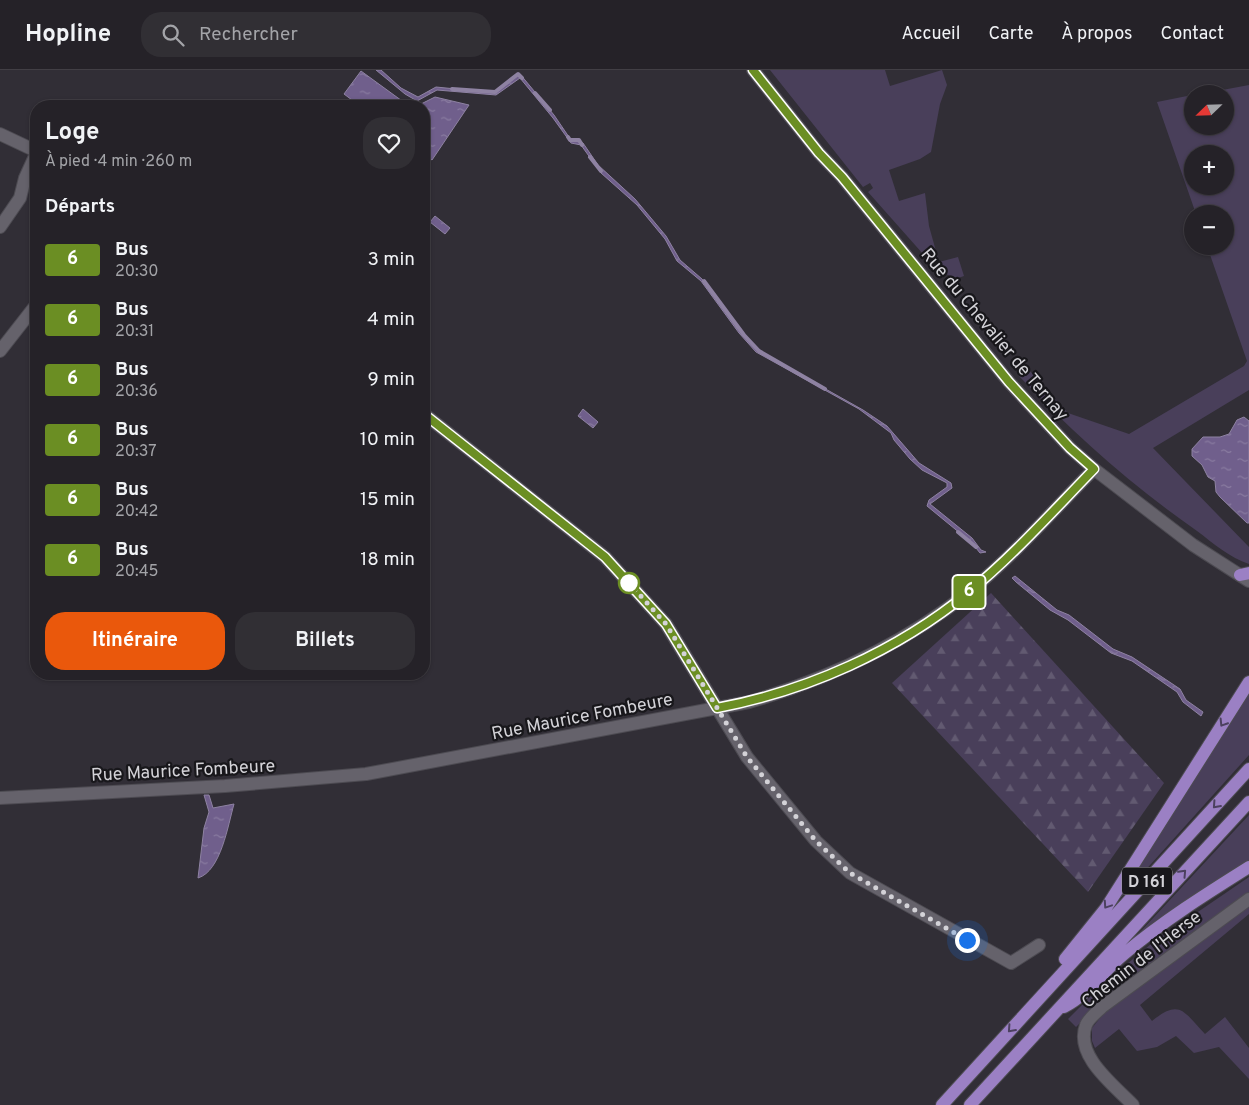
<!DOCTYPE html>
<html lang="fr">
<head>
<meta charset="utf-8">
<style>
	:root { --surface:#252228; --page:#312f34; --text:#f1f3f6; --muted:#a3a4a8; --line:#423f45; --accent:#ea580c }
	body { margin:0; font-family:Overpass,sans-serif; background:var(--page); color:var(--text); height:100vh; display:flex; flex-direction:column; font-size:19px; white-space:nowrap }
	* { box-sizing:border-box; margin:0 }
	p { font-size:16px; color:var(--muted) }
	.icon { flex:none; width:28px; height:28px; fill:none; stroke:currentColor; stroke-width:2; stroke-linecap:round; stroke-linejoin:round }
	.map { position:relative; flex:1; overflow:hidden }
	.side { position:absolute; left:30px; top:30px; width:400px; height:580px; display:flex; flex-direction:column; background:var(--surface); border-radius:20px; box-shadow:0 1px 4px #0004,0 0 0 1px var(--line) }
	.side>* { flex:none }
	.badge { padding:0 10px; border-radius:4px; font-size:18px; line-height:32px }
	.needle { width:32px; rotate:247deg }
	.controls { position:absolute; left:1184px; top:15px; display:grid; gap:10px }
	.controls a { display:grid; place-items:center; width:50px; height:50px; border-radius:50%; background:var(--surface); box-shadow:0 1px 4px #0004,0 0 0 1px var(--line); font-size:25px }
	.you { position:absolute; width:25px; height:25px; margin:-12px; border:4px solid #fff; border-radius:50%; background:#1a73e8; box-shadow:0 0 0 8px #1a73e833 }
	.map>.badge { position:absolute; translate:-50% -50%; box-shadow:0 0 0 2px #fff }
	h2 { padding:0 15px; font-size:19px; line-height:45px }
	.round { display:grid; place-items:center; flex:none; width:52px; height:52px; border-radius:20px; background:var(--page) }
	.headline { display:flex; align-items:center; justify-content:space-between; height:85px; padding:0 15px }
	h1 { font-size:24px; font-weight:700; line-height:38px }
	.primary-button { display:flex; gap:10px; margin-top:auto; padding:10px 15px }
	.primary-button a { flex:1; height:58px; border-radius:20px; background:var(--accent); color:#fff; font-size:20px; font-weight:700; line-height:58px; text-align:center }
	.primary-button a+a { background:var(--page); color:var(--text) }
	ul { padding:0; list-style:none }
	li { display:flex; align-items:center; gap:15px; height:60px; padding:0 15px }
	li div { flex:1 }
	li b { display:block; font-size:19px }
	li em { font-style:normal }
	li .badge { min-width:55px; font-weight:700; text-align:center }
	header { display:flex; align-items:center; gap:30px; box-sizing:border-box; height:70px; padding:0 25px; background:var(--surface); border-bottom:1px solid var(--line) }
	header strong { font-size:24px }
	nav { display:flex; gap:28px; margin-inline-start:auto; font-size:18px }
	.search { width:350px; height:45px; background:var(--page); display:flex; align-items:center; gap:12px; box-sizing:border-box; padding:0 18px; border-radius:20px; color:var(--muted); font-size:19px }
	.map>svg:first-child { display:block }
	.green { fill:#493f5a; fill-rule:evenodd }
	.forest { fill:url(#forest-firs) }
	.water { fill:url(#water-ripples); stroke:#8e82a2 }
	.lines { fill:none; stroke-linecap:round; stroke-linejoin:round }
	.stream { stroke:#8e82a2; stroke-width:4 }
	.street-casing { stroke:#4d4b52; stroke-width:14 }
	.secondary-casing { stroke:#4d4b52; stroke-width:14 }
	.primary-casing { stroke:#4d4b52; stroke-width:14 }
	.street { stroke:#65626b; stroke-width:12 }
	.secondary { stroke:#65626b; stroke-width:12 }
	.primary { stroke:#9b80c4; stroke-width:12 }
	.oneway { stroke:#4c415f }
	.line-casing { stroke:#fff; stroke-width:11 }
	.line { stroke:#6b8e23; stroke-width:8 }
	.walk { stroke:#d3d2d7; stroke-width:5; stroke-dasharray:0 9 }
	.stop-dot { fill:#fff; stroke:#6b8e23; stroke-width:2.5 }
	.labels { text-anchor:middle; stroke-width:4.5; stroke-linejoin:round; paint-order:stroke }
	.shield { fill:#18171b; stroke:#9b9a9f; stroke-width:1 }
	.shield-label { font-size:16px; font-weight:bold; fill:#d3d2d7 }
	.street-label { font-size:18px; fill:#d3d2d7; stroke:#18171b }
</style>
</head>
<body>
<header>
<strong>Hopline</strong>
<div class="search"><svg class="icon" aria-label="search" viewBox="0 0 24 24"><circle cx="10" cy="10" r="6"/><path d="M15 15l6 6"/></svg>Rechercher</div>
<nav><a>Accueil</a><a>Carte</a><a>À propos</a><a>Contact</a></nav>
</header>
<div class="map">
<svg width="1249" height="1035" viewBox="0 0 1249 1035">
	<defs>
		<pattern id="forest-firs" width="22" height="20" patternUnits="userSpaceOnUse" patternTransform="scale(1.25)"><rect width="22" height="20" fill="#493f5a"/><path d="M5 1l3.5 6h-7zM16 11l3.5 6h-7z" fill="#625a71"/></pattern>
		<pattern id="water-ripples" width="26" height="14" patternUnits="userSpaceOnUse" patternTransform="scale(1.25)"><rect width="26" height="14" fill="#705f8c"/><path d="M2 4q2-2 4 0t4 0M15 11q2-2 4 0t4 0" fill="none" stroke="#8a7ca1"/></pattern>
	</defs>
	<rect width="100%" height="100%" fill="#312e36"/>
	<path class="green" d="M770,0h115l5,16 52,-16 5,15 -7,19 -9,48 -11,7 -31,11 10,31 26,-8 4,33 10,36 19,-5 6,19 -6,2 -19,-6 -71,-80 5,-4 -3,-5 -7,4z
		M1249,15v305l-96,58 96,99v17c-19,-6 -36,-21 -52,-33 -66,-46 -124,-98 -179,-156v-17l50,55 61,21 115,-68 3,-5 -40,-115h18v-32h-29l-39,-112 35,-7v31h33v-32h-24zM1192,84h33v32h-33z
		M1249,623v62l-134,149z
		M1249,745v48l-122,83z
		M1249,807v16l-135,97 -38,37 -8,-8 34,-34 49,-41z
		M1249,836v8l-109,91 12,16c28,-23 32,-9 53,13l20,-17 24,31v31l-30,-32 -25,6 -18,-17 -19,11 -20,4 -18,-22 -24,19 -3,-7v-13l16,-20z"/>
	<path class="forest" d="M991,523l173,190 -76,109 -196,-209z"/>
	<path class="water" d="M376,0h5l20,18 17,9 18,-10 50,5 12,-1 22,-17 34,41 17,25 12,3 15,22 37,34 31,37 14,24 22,19 45,61 18,15 98,55 24,16 32,37 32,20 1,5 -22,16 42,34 9,12 5,2 -6,1 -8,-10 -45,-37 2,-6 18,-13v-4l-25,-13 -12,-11 -16,-19 -3,-7 -32,-24 -103,-57 -17,-19 -38,-52 -24,-20 -12,-22 -28,-34 -36,-32 -20,-28 -10,-2 -18,-25 -33,-40 -24,17 -59,-5 -20,11 -12,-7z
		M361,1l48,35h-49l-16,-12z
		M435,27l34,8 -37,55 -8,-6v-48h-7z
		M435,146l15,12 -5,6 -15,-12z
		M583,339l15,13 -5,6 -15,-12z
		M1244,347l5,4v102h-2l-27,-26 -4,-5 -1,-11 -7,-4 -6,-12 -10,-9v-7l11,-12h17l9,-3 8,-14z
		M1015,506l42,34 12,5 44,34 19,8 48,32 6,11 17,12 -2,4 -18,-14 -6,-10 -45,-31 -21,-8 -43,-33 -18,-10 -34,-28 -4,-4z
		M204,725h5l4,13 21,-4c-6,21 -13,67 -36,74l6,-50 5,-16z"/>
	<g class="lines">
		<path class="stream" d="M452,19l43,3 23,-18 4,4
			M535,23l15,17
			M568,67l2,3h9l3,5
			M590,87l11,14
			M704,211l40,54 15,16 66,38
			M958,462l18,15"/>
		<defs>
			<path id="street" d="M753,0l66,83 23,24 167,205 61,66 24,21
				M0,64l36,17
				M0,157l20,-29 5,-20 11,-24
				M0,281l36,-46
				M424,344l181,143 61,67 81,133 69,84 34,32 161,90 28,-18
				M1133,1035c-18,-19 -59,-49 -47,-80 2,-6 11,-13 16,-18l147,-108"/>
			<path id="secondary" d="M0,728l225,-12 141,-12 383,-72c79,-23 155,-58 220,-110 45,-37 84,-81 125,-123l99,76 56,36"/>
			<path id="primary" d="M1240,505l9,-2
				M1065,889l41,-51 143,-226
				M1064,937c25,-13 38,-35 60,-53 39,-33 82,-60 125,-87
				M942,1035l307,-336
				M970,1035l279,-303"/>
		</defs>
		<use href="#street" class="street-casing"/>
		<use href="#secondary" class="secondary-casing"/>
		<use href="#primary" class="primary-casing"/>
		<use href="#street" class="street"/>
		<use href="#secondary" class="secondary"/>
		<use href="#primary" class="primary"/>
	</g>
	<defs><path id="oneway-chevron" d="M-2-3.5L2.5 0L-2 3.5" fill="none" stroke-width="1.6" stroke-linecap="round" stroke-linejoin="round" transform="scale(1.25)"/></defs>
	<g class="oneway">
		<use href="#oneway-chevron" transform="translate(1223 653) rotate(122)"/>
		<use href="#oneway-chevron" transform="translate(1216 735) rotate(132)"/>
		<use href="#oneway-chevron" transform="translate(1183 803) rotate(-47)"/>
		<use href="#oneway-chevron" transform="translate(1107 835) rotate(124)"/>
		<use href="#oneway-chevron" transform="translate(1011 959) rotate(132)"/>
	</g>
	<g class="lines">
		<defs>
			<path id="line" d="M424,344l181,143 61,67 51,84c90,-17 180,-57 252,-116 45,-37 84,-81 125,-123l-24,-21 -61,-66 -167,-205 -23,-24 -66,-83"/>
		</defs>
		<use href="#line" class="line-casing"/>
		<use href="#line" class="line"/>
		<path class="walk" d="M629,513l37,41 81,133 69,84 34,32 117,67"/>
	</g>
	<circle class="stop-dot" cx="629" cy="513" r="10"/>
	<g class="labels">
		<rect class="shield" x="1122" y="797.5" width="50" height="27" rx="4"/>
		<g class="shield-label">
			<text x="1147" y="817">D 161</text>
		</g>
		<g class="street-label">
			<text transform="translate(995 264) rotate(50)" y="6">Rue du Chevalier de Ternay</text>
			<text transform="translate(582 646) rotate(-11)" y="6">Rue Maurice Fombeure</text>
			<text transform="translate(183 700) rotate(-3)" y="6">Rue Maurice Fombeure</text>
			<text transform="translate(1141 889) rotate(-38)" y="6">Chemin de l'Herse</text>
		</g>
	</g>
</svg>
<div class="controls">
<a><svg class="needle" viewBox="-14 -14 28 28"><path d="M0-13l5 13h-10z" fill="#e53935"/><path d="M0 13l5-13h-10z" fill="#a3a4a8"/></svg></a>
<a>+</a>
<a>−</a>
</div>
<div class="you" style="left:967px;top:870px"></div>
<b class="badge" style="left:969px;top:522px;background:#6b8e23;color:#fff">6</b>
<section class="side">
<div class="headline"><div><h1>Loge</h1><p>À pied · 4 min · 260 m</p></div><a class="round"><svg class="icon" aria-label="heart" viewBox="0 0 24 24"><path d="M12 20l-8-8c-3-5 5-10 8-4 3-6 11-1 8 4z"/></svg></a></div>
<h2>Départs</h2>
<ul>
<li><span class="badge" style="background:#6b8e23;color:#fff">6</span><div><b>Bus</b><p>20:30</p></div><em>3 min</em></li>
<li><span class="badge" style="background:#6b8e23;color:#fff">6</span><div><b>Bus</b><p>20:31</p></div><em>4 min</em></li>
<li><span class="badge" style="background:#6b8e23;color:#fff">6</span><div><b>Bus</b><p>20:36</p></div><em>9 min</em></li>
<li><span class="badge" style="background:#6b8e23;color:#fff">6</span><div><b>Bus</b><p>20:37</p></div><em>10 min</em></li>
<li><span class="badge" style="background:#6b8e23;color:#fff">6</span><div><b>Bus</b><p>20:42</p></div><em>15 min</em></li>
<li><span class="badge" style="background:#6b8e23;color:#fff">6</span><div><b>Bus</b><p>20:45</p></div><em>18 min</em></li>
</ul>
<div class="primary-button"><a>Itinéraire</a><a>Billets</a></div>
</section>
</div>
</body>
</html>
